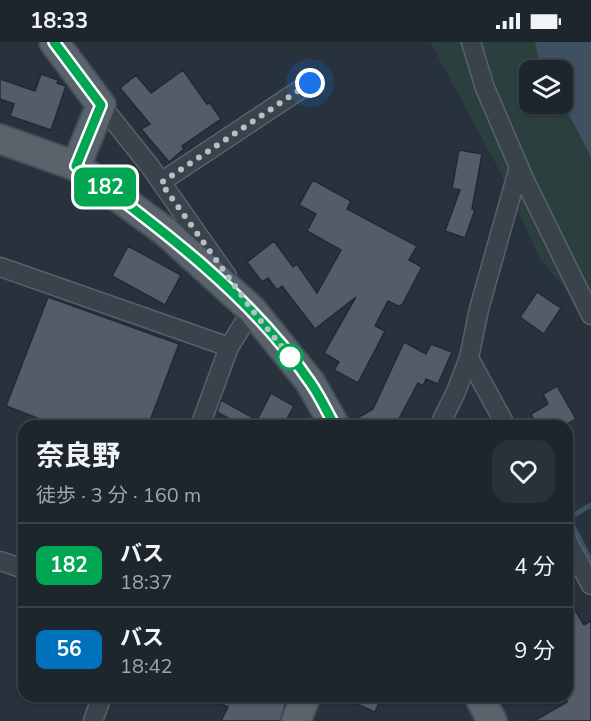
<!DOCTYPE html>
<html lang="ja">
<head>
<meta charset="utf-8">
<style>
	:root { --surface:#1d262d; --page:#2a3239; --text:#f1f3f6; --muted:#a0a5aa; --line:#3b4349 }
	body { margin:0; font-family:"Nunito Sans","Noto Sans JP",sans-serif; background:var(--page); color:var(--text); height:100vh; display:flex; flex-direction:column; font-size:22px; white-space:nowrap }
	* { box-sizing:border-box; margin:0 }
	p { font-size:20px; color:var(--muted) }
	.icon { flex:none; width:33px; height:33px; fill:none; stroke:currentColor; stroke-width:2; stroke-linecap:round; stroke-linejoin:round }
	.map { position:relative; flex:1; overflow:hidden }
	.details { position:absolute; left:18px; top:378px; width:555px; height:282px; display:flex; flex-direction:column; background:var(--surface); border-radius:18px; box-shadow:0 2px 4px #0004,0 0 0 2px var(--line) }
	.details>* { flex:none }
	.badge { padding:0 12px; border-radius:9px; font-size:21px; line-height:39px }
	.controls { position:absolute; left:519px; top:18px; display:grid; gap:12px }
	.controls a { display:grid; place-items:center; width:54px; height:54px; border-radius:12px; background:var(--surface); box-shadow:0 2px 4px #0004,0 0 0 2px var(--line); font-size:30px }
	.you { position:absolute; width:30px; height:30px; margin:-15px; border:4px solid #fff; border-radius:50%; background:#1a73e8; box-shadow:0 0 0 9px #1a73e833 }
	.map>.badge { position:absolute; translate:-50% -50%; box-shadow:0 0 0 3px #fff }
	.round { display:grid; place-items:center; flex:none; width:63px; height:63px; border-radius:18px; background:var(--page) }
	.head { display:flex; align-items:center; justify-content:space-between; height:102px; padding:0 18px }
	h1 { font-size:28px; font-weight:700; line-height:45px }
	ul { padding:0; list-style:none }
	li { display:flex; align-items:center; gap:18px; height:84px; padding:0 18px; border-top:2px solid var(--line) }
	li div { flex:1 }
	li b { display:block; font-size:22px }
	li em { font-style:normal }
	li .badge { min-width:66px; font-weight:700; text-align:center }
	.status { display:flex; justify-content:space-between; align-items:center; height:42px; padding:0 30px; background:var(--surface); direction:ltr }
	.status svg { height:16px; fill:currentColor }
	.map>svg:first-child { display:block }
	.green { fill:#2a3f3e; fill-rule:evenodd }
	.water { fill:#3e5163 }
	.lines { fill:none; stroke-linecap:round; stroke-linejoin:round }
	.stream { stroke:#3e5163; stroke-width:5 }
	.building { fill:#525d69; stroke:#212a33; stroke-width:1.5 }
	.street-casing { stroke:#58616a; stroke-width:21 }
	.primary-casing { stroke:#464f58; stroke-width:32 }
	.street { stroke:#3a434c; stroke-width:18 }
	.primary { stroke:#59636c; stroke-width:28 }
	.line-casing { stroke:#fff; stroke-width:14 }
	.line { stroke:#00a651; stroke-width:9 }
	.walk { stroke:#b6bec7; stroke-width:6; stroke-dasharray:0 10.8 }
	.stop-dot { fill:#fff; stroke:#00a651; stroke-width:3 }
</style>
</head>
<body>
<div class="status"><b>18:33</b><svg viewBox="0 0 49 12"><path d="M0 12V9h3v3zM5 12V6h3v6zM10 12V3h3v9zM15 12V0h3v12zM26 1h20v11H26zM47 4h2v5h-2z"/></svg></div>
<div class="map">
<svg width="591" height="679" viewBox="0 0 591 679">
	<rect width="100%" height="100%" fill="#27323c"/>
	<path class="green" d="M430,0h161v276l-51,-59 -42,-91zM530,28h32v34h-32z"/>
	<path class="water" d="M535,0h56v115l-28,-54 -1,-33h-16l-8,-14z"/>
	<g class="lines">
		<path class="stream" d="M591,463l-19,11 1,10 18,35"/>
	</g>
	<path class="building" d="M183,28l24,34 3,-1 11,16 -39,27 2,3 -15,13 -28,-33 9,-5 -30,-36 16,-13 15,18z
		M41,32l17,6 -1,3 9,3 -15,44 -41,-14 4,-12 -14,-5v-20l35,12z
		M459,108l23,4 -10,55 3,1 -10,28 -20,-7 15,-41 -8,-2z
		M313,138l38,21 -4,8 70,37 -8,14 13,7 -20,38 -4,1 -10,-5 -13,25 10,5 -27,52 -24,-13 5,-8 -15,-9 32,-56 -41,32 -33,-43 -5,4 -9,-12 -6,4 -15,-20 27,-21 19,26 4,-3 20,29 24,-43 -34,-19 9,-17 -17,-9z
		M128,204l53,29 -16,30 -53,-29z
		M537,250l24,16 -17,26 -24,-17z
		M48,255l131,47 -31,82h-90l-52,-20z
		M404,300l22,12 5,-10 21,8 -14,32 -12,-5 -3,7 -5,-3 -23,43h-31l-5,-9 14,-8z
		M557,344l19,33 -12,7h-27l-6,-12 17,-10 -5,-10z
		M271,351l23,13 -11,20h-41l-25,-14 4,-12 36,20z
		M567,555l17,28 7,-4v100h-57l33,-19z
		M202,654h86l-8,25h-59l7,-14z
		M338,654h44l-7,16z"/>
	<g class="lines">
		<defs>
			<path id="street" d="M471,0l14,46 40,93 66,134
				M101,63l48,60 78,111
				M161,140l149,-99
				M0,225l229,80
				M469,316l37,68
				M200,384l29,-79 23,-37 -5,-7
				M439,384l16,-32 14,-36 10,-49 40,-142
				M567,498l24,45
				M0,519l24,8
				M93,679l9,-25"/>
			<path id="primary" d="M54,0l47,63 -25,61
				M0,97l76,27 90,66 86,78 58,72 25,44
				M479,654l13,25
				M296,679l10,-25"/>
		</defs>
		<use href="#street" class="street-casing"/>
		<use href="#primary" class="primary-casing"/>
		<use href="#street" class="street"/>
		<use href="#primary" class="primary"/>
	</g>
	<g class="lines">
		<defs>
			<path id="line" d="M54,0l47,63 -25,61c84,62 175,129 234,216 10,14 17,30 25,44"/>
		</defs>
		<use href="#line" class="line-casing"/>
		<use href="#line" class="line"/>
		<path class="walk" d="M290,315l6,7 -44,-54 -91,-127 149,-100"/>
	</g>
	<circle class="stop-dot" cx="290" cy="315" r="12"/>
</svg>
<div class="controls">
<a><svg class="icon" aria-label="layers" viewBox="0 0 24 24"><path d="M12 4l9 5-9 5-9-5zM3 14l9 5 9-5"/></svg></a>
</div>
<div class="you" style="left:310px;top:41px"></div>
<b class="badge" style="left:105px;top:145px;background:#00a651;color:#fff">182</b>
<section class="details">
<div class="head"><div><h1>奈良野</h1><p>徒歩 · 3 分 · 160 m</p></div><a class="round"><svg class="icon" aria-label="heart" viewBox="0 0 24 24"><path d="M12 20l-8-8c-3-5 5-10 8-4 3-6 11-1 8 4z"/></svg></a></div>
<ul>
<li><span class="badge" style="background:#00a651;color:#fff">182</span><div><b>バス</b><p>18:37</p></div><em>4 分</em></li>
<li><span class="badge" style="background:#0072bc;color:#fff">56</span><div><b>バス</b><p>18:42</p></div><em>9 分</em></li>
</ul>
</section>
</div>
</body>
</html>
